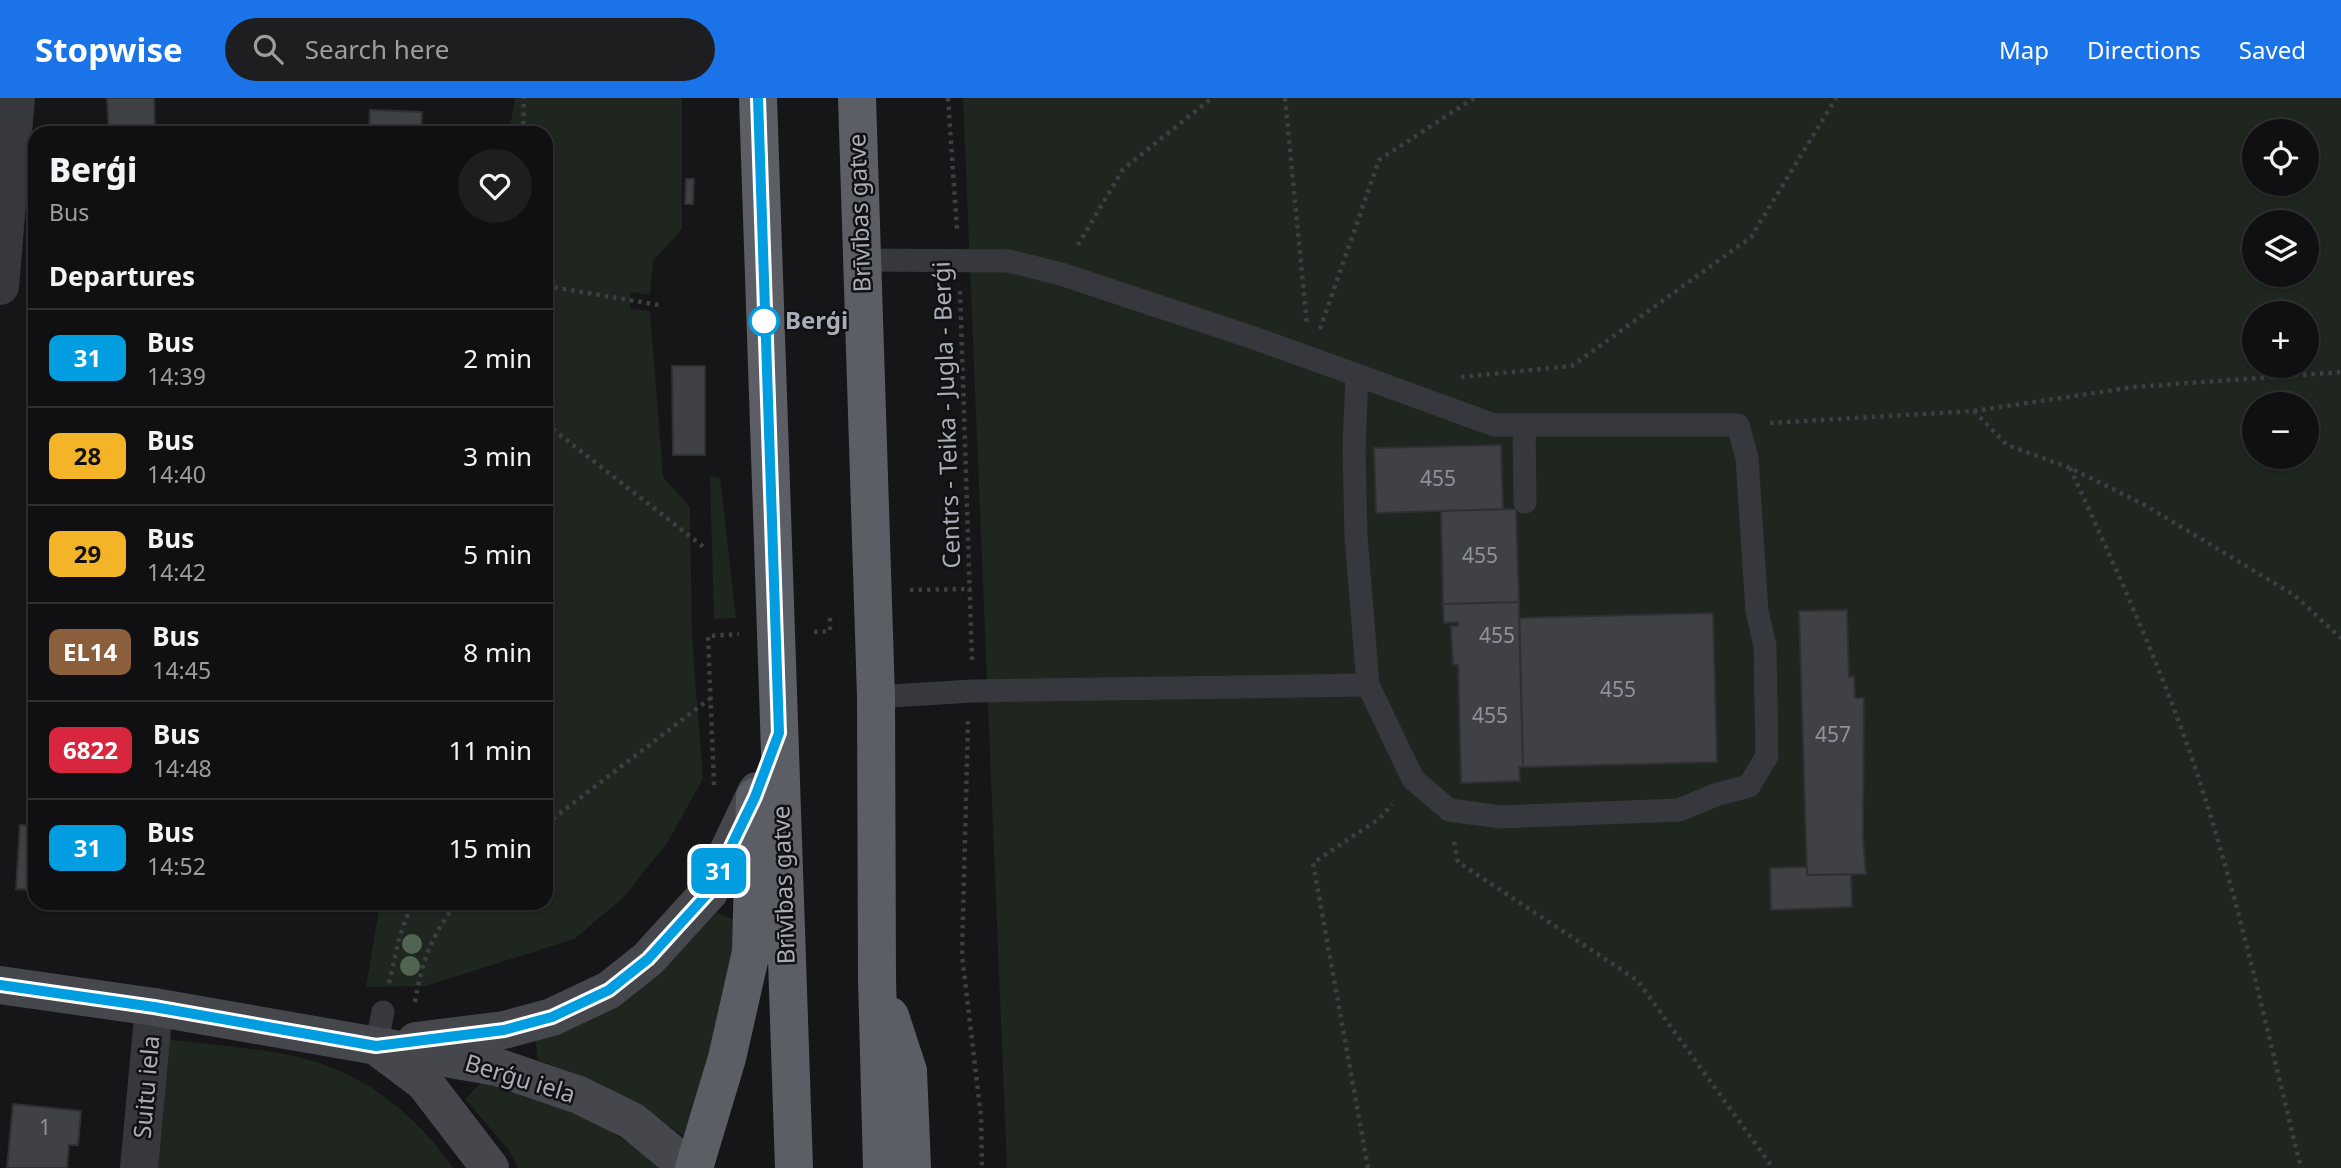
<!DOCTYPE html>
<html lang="en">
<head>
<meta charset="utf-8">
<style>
	:root { --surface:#101012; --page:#1e1e20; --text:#f1f3f6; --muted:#9c9d9f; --line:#303032; --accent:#1a73e8 }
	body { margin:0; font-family:"Noto Sans",sans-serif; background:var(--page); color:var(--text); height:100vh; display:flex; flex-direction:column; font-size:26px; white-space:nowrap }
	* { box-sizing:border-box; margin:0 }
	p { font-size:23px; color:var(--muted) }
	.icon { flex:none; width:38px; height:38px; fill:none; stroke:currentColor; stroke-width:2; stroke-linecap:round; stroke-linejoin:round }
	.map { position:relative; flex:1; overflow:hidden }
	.panel { position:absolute; left:28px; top:28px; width:525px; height:784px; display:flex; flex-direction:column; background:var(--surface); border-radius:21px; box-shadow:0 2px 5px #0004,0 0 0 2px var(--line) }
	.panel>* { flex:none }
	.badge { padding:0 14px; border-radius:10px; font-size:24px; line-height:46px }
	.buttons { position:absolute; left:2242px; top:21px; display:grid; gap:14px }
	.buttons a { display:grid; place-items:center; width:77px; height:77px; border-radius:50%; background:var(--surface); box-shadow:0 2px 5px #0004,0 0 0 2px var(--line); font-size:35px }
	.map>.badge { position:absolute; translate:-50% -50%; box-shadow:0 0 0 4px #fff }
	h2 { padding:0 21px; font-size:26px; line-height:63px }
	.round { display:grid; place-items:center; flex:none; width:74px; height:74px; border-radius:37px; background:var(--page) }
	.overview { display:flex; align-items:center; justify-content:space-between; height:119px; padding:0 21px }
	h1 { font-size:33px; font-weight:800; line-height:52px }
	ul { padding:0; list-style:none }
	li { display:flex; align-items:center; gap:21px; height:98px; padding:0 21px; border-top:2px solid var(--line) }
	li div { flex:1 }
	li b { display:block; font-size:26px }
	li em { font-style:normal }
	li .badge { min-width:77px; font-weight:700; text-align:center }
	header { display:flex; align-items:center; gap:42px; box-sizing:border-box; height:98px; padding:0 35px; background:var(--accent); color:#fff }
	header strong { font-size:33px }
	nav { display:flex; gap:38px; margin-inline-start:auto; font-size:24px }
	.search { width:490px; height:63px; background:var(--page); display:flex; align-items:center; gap:18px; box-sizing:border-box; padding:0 24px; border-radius:38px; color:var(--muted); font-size:26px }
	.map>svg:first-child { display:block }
	.green { fill:#1e261f; fill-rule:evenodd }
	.building { fill:#404145; stroke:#303034; stroke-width:2 }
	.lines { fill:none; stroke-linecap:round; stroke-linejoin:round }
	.path { stroke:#3d3f44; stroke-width:4.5; stroke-dasharray:3.5 5; stroke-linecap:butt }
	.service { stroke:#37383d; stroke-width:23 }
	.minor { stroke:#37383d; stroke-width:38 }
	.secondary { stroke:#45474d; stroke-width:38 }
	.trunk { stroke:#5b5e65; stroke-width:38 }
	.tree { fill:#506452 }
	.line-casing { stroke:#fff; stroke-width:16 }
	.line { stroke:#009de0; stroke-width:10 }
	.stop-dot { fill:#fff; stroke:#009de0; stroke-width:3.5 }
	.labels { text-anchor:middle; stroke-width:5; stroke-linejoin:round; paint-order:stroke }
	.number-label { font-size:21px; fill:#8e929b }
	.street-label { font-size:24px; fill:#a8adb8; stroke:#111113 }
	.stop-label { font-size:24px; font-weight:bold; fill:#a8adb8; stroke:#111113; text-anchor:start }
</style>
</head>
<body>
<header>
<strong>Stopwise</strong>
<div class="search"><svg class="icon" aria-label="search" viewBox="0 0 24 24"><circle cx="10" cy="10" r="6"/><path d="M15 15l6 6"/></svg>Search here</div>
<nav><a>Map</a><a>Directions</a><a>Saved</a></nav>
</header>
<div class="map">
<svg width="2341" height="1070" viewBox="0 0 2341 1070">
	<rect width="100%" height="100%" fill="#161618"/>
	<path class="green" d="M515,0h167v131l-29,32 -3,34 -20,-3v17l20,2 13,166 27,30 2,131 11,141 -36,64 -45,56 -48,40 -148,47 -60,1 14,-84h166v-770h-37z
		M963,0h1378v1070h-1334zM2254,33h52v53h-52zM2254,124h52v53h-52zM2254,215h52v53h-52zM2254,306h52v53h-52z
		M710,378l10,2 16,140 -22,1z
		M714,813l22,10 -10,82 -36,138c-54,-40 -88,-59 -152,-81l-3,-22z
		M158,940c49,7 101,9 148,21 61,16 113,59 147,109h-305z
		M482,984l74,18 51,29 57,39h-146l-10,-19 -43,-50z"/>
	<path class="building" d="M107,0h47l1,35h-46z
		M370,12l52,2 -1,21h-52z
		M686,81h8l-1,25h-8z
		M672,268h33v89h-32z
		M1501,347l2,64 -127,4 -2,-65z
		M1516,411l3,93 -76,2 -2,-93z
		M35,479v62h-6z
		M1519,504l4,165h-4l1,14 -59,2 -3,-118h-5l-2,-34v-5h7v-4l-14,1 -1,-19z
		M1847,512l2,67 5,-1 1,22h9l-1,140 3,36 -59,1 -8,-264z
		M1713,515l4,149 -194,5 -4,-149z
		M20,727l15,1v64l-19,-1z
		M1807,769v8l44,-1 1,33 -81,3 -1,-42z
		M275,805h43v3z
		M13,1006l68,7 -3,34h-9l-2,23h-60z"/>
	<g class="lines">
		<path class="path" d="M948,0l9,132
			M1285,0l22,227
			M523,35l1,-35
			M1078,147l45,-76 89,-71
			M546,188l113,19
			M960,193l12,369
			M1320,231l59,-169 95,-62
			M1461,279l111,-11 179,-129 85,-139
			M1974,313l33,34 63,23 75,37 149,90 47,43
			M1770,325l204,-12 160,-24 207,-15
			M546,326l159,124
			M2070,370c42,92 84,183 118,279 48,137 78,281 113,421
			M910,492l61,-1
			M814,534l16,-1v-13
			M968,623l-6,234 19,162 1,51
			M714,687l-6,-149 31,-2
			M546,726l166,-127
			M1454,744l4,20 179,118 136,188
			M389,885l11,-48 12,-32
			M415,904c7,-41 16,-65 41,-99
			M1368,1070l-55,-305 67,-45 12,-14"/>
		<path class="service" d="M861,162l148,1 52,13 190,63 106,38
			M1357,277l137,50h244l9,33 10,153 8,35 2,110 -18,30 -31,8 -39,16 -178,7 -52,-7 -36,-31 -45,-94 -12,-149 -2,-88z
			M1524,327l1,77
			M876,599l96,-6 396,-6
			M376,948l7,-34"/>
		<path class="minor" d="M0,188l16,-188
			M139,1070l15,-161"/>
		<path class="secondary" d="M0,887l154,22 343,60 82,28 53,26 57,47
			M416,943l88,-11 48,-13 57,-27 39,-31 61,-67 48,-101
			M380,951l44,33 66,86"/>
		<path class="trunk" d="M758,0l36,1070
			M857,0l19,599 1,281 5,190
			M890,918l18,55 4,97
			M694,1070l33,-110 24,-106 4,-155"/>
	</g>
	<g class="tree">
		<circle cx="412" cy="846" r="10"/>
		<circle cx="410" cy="868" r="10"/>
	</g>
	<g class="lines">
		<defs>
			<path id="line" d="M0,887l154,22 222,39 128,-16 48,-13 57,-27 39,-31 61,-67 46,-95 24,-64 -21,-635"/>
		</defs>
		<use href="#line" class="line-casing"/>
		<use href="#line" class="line"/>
	</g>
	<circle class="stop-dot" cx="764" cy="223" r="14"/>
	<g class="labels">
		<g class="number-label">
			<text x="1438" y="388">455</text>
			<text x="1480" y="465">455</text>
			<text x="1497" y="545">455</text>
			<text x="1618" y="599">455</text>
			<text x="1490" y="625">455</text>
			<text x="1833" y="644">457</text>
			<text x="45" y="1037">1</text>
		</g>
		<g class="street-label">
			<text transform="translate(860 115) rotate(-92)" y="8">Brīvības gatve</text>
			<text transform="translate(947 317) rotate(-92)" y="8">Centrs - Teika - Jugla - Berģi</text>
			<text transform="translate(784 787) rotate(-92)" y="8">Brīvības gatve</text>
			<text transform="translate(520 981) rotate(17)" y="8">Berģu iela</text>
			<text transform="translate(147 989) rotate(-85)" y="8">Suitu iela</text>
		</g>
		<g class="stop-label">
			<text x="785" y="231">Berģi</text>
		</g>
	</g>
</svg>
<div class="buttons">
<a><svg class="icon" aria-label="locate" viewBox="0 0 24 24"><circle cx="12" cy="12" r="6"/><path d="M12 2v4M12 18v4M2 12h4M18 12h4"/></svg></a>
<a><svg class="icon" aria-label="layers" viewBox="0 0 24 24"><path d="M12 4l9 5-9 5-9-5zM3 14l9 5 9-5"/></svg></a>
<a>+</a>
<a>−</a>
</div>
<b class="badge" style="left:719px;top:773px;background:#009de0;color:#fff">31</b>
<section class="panel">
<div class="overview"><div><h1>Berģi</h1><p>Bus</p></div><a class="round"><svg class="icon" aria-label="heart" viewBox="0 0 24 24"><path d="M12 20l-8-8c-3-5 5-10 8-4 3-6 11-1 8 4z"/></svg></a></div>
<h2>Departures</h2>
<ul>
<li><span class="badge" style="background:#009de0;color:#fff">31</span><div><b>Bus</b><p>14:39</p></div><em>2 min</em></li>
<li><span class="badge" style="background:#f4b427;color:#111">28</span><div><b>Bus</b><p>14:40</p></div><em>3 min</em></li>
<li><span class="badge" style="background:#f4b427;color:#111">29</span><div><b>Bus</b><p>14:42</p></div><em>5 min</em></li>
<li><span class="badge" style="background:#8b5e3c;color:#fff">EL14</span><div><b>Bus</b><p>14:45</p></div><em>8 min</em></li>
<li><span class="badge" style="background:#d7263d;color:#fff">6822</span><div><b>Bus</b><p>14:48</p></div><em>11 min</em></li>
<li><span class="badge" style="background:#009de0;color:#fff">31</span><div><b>Bus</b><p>14:52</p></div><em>15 min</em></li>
</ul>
</section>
</div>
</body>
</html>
